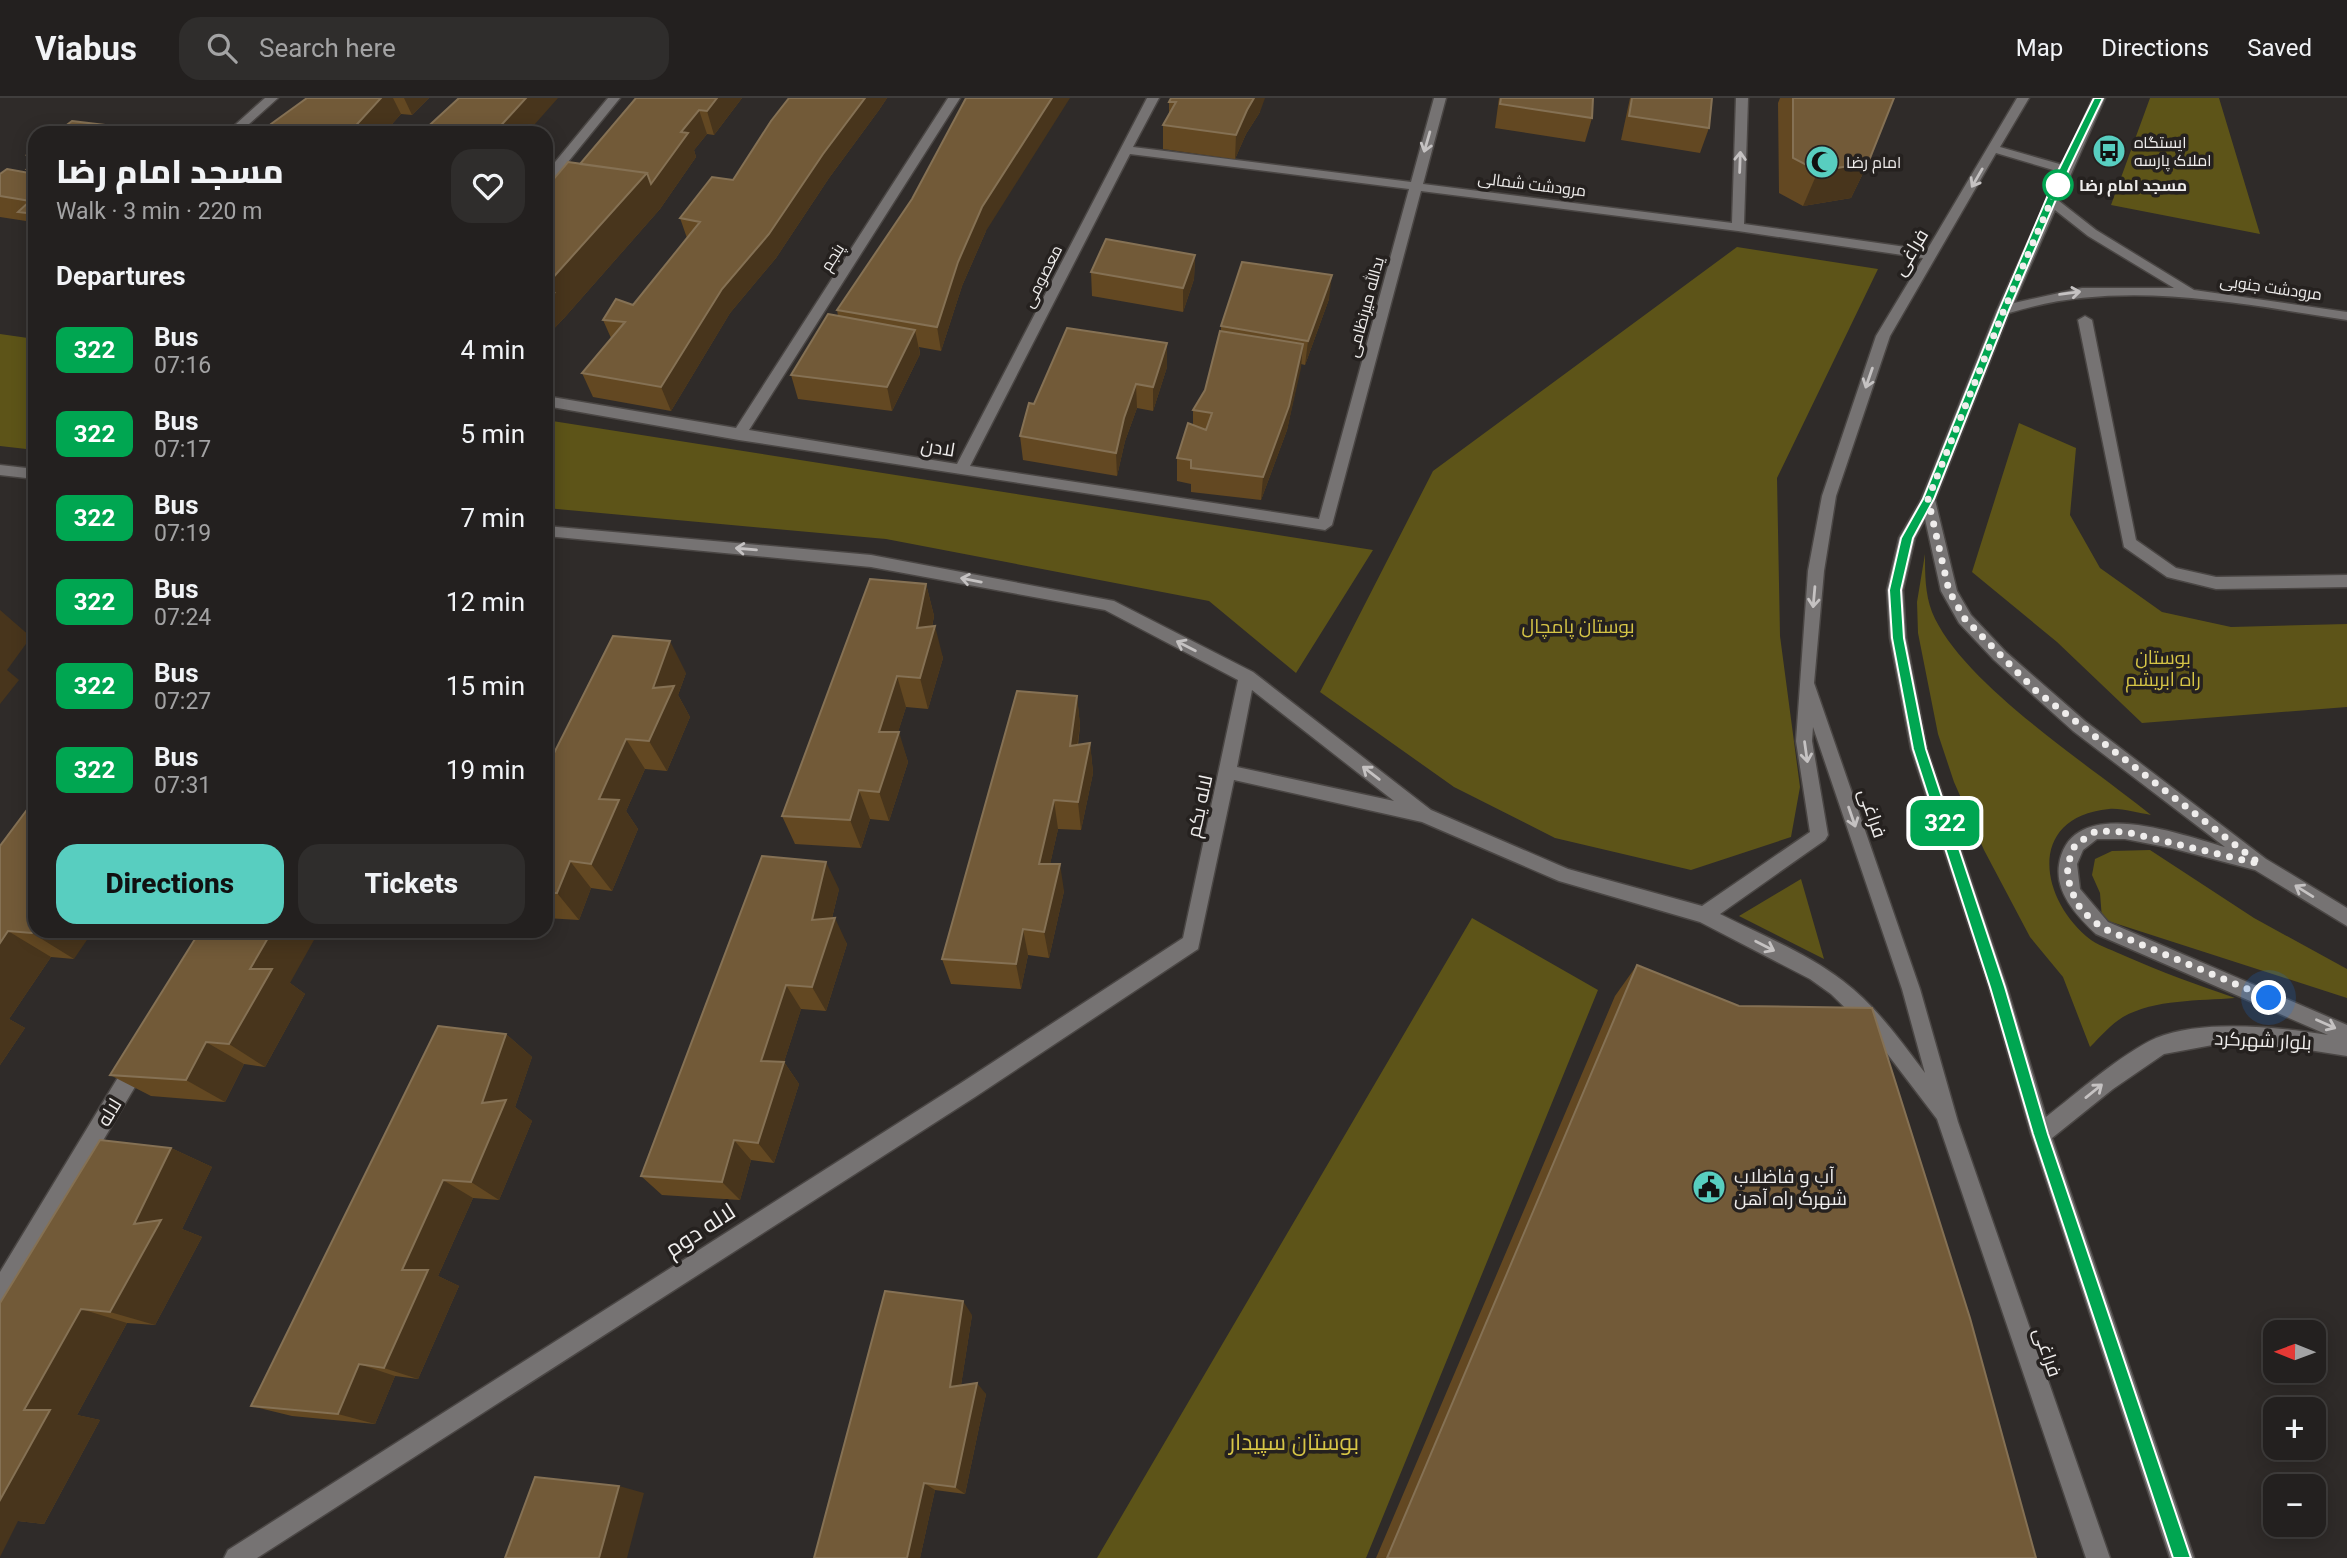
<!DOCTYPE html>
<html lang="en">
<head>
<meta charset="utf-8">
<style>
	:root { --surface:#23201f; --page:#2f2d2c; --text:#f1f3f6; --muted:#a3a3a4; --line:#403e3d; --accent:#58cec0 }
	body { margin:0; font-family:Roboto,Cairo,sans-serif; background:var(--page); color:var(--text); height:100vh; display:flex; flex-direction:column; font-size:26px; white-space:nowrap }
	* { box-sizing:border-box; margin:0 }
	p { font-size:23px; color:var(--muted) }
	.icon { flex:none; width:38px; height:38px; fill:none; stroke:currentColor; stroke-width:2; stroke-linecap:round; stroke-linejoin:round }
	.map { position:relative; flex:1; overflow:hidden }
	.details { position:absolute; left:28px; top:28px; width:525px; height:812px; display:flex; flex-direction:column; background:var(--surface); border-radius:21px; box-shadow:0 4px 18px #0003,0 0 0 2px var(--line) }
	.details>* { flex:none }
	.badge { padding:0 14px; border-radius:10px; font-size:24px; line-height:46px }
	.needle { width:46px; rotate:271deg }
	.buttons { position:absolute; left:2263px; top:1222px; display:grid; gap:14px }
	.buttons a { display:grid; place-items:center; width:63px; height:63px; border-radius:14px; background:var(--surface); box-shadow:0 4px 18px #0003,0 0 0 2px var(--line); font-size:35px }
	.you { position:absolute; width:35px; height:35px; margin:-18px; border:5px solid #fff; border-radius:50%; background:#1a73e8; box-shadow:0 0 0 10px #1a73e833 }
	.map>.badge { position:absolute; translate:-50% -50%; box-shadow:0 0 0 4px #fff }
	h2 { padding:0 28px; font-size:26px; line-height:63px }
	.round { display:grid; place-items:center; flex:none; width:74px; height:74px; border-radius:21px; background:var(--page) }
	.head { display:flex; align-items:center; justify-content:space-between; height:119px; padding:0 28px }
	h1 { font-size:33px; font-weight:800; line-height:52px }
	.action { display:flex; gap:14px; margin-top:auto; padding:14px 28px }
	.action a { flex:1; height:80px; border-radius:21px; background:var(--accent); color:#111; font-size:28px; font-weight:800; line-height:80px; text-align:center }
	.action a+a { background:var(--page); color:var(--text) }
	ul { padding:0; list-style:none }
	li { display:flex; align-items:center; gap:21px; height:84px; padding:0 28px }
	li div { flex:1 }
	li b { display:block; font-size:26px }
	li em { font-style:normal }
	li .badge { min-width:77px; font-weight:700; text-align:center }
	header { display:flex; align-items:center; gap:42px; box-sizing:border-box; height:98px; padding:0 35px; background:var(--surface); border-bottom:2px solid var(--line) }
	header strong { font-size:33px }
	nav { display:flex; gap:38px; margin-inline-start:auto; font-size:24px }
	.search { width:490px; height:63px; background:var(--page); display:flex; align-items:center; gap:18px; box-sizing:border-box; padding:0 24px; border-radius:21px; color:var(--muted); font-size:26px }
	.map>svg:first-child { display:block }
	.green { fill:#5d5418 }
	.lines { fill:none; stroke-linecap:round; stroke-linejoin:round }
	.minor-casing { stroke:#4a4644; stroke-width:3 }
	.minor { fill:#767373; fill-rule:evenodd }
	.wall { fill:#634822 }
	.shaded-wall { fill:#48351c }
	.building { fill:#725a38; stroke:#857154; stroke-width:2 }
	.oneway { stroke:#c5c2c2 }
	.line { fill:#00a651; stroke:#fff; stroke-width:2 }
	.walk { stroke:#efedec; stroke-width:7; stroke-dasharray:0 12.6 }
	.stop-dot { fill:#fff; stroke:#00a651; stroke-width:3.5 }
	.labels { text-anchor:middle; stroke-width:7; stroke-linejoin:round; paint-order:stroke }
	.far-poi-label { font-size:16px; fill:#efedec; stroke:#25211f; text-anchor:start }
	.far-street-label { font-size:16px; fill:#efedec; stroke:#25211f }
	.far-stop-label { font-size:16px; font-weight:bold; fill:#efedec; stroke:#25211f; text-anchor:start }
	.street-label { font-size:19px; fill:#efedec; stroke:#25211f }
	.park-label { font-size:19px; fill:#d6c546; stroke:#25211f }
	.poi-label { font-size:19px; fill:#efedec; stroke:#25211f; text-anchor:start }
	.near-street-label { font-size:23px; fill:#efedec; stroke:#25211f }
	.near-park-label { font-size:23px; fill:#d6c546; stroke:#25211f }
</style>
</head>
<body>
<header>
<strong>Viabus</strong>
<div class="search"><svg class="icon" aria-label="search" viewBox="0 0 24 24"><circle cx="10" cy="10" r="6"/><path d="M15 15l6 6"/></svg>Search here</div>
<nav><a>Map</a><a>Directions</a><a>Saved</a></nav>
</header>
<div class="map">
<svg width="2347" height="1460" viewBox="0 0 2347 1460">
	<rect width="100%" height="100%" fill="#2f2b29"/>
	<path class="green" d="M2150,0h69l41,136 -149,-29z
		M1737,149l141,22 -101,209 3,158 20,151 -9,50 -100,33 -136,-32 -101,-51 -134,-95 113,-221z
		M0,236l35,5v111l-35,-4z
		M546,322l827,130 -77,123 -87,-72 -323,-62 -340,-31z
		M2019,325l57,25 -6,67 30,53 62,44 69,15 116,-3v83l-205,16 -85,-81 -85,-70z
		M1925,456c0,21 0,39 7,58 29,71 159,154 219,203 -13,-2 -29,-7 -42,-6 -83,8 -70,91 -18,131 10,7 24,11 34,16 36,16 73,29 110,42 -36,3 -80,1 -112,19 -12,7 -23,20 -33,30l-27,-70 -33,-40 -46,-87 -30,-68 -16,-48 -20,-101 -1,-31z
		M2150,752l104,68 93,51v29l-245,-79 -2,-26 -8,-18 3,-16 17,-8z
		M1801,781l23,80 -85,-43z
		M1472,820l126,72 -232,568h-269z"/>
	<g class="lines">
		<defs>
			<path id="minor" d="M265,0h13l-39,35h-13z
				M608,0h12l-70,86 -4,1v-12z
				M948,0h12l-211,332 208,34 190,-366h12l-26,49 278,35 23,-84h12l-23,86 309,39 4,-125h12l-4,126 183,26 90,-152h12l-29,49 63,18 30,-67h12l-46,103 37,29 98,60 153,22v8c-112,-17 -226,-42 -338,-7l-74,187 22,91 14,24 35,37 79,69 181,138 81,49v18l-92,-56 -84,-22 -46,-9h-28l-14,11 -6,14 3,25 28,33 239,103v31l-51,-8 -78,-4 -54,10 -51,35 -61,49 142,420h-24l-139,-424 -42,-147 -78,-238 -21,-111 -3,-48 12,-52 22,-38 76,-190 63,-138 -64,-19 -106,183 -54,160 -12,75 -10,112 106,306 38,133 152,436h-24l-149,-439 -64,-84 -42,-41 -21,-15 -110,-57 -141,-41 -137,-59 -188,-42 -36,169 -223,148 -718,461h-33l4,-8 733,-467 222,-145 55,-258 -133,-70 -234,-43 -325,-31v-10l325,29 243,46 139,71 178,138 137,59 134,37 108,-74 -14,-91 12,-170 14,-75 54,-160 47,-78 -185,-27 -317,-40 -89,334 -7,5 -586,-90 -193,-34v-10l190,32zM1130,56l279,35 -90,330 -349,-53zM2055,112l33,26 86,52h-92l-68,15zM1925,421l16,72 18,32 35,37 79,71 152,116c-44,-12 -155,-55 -166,18 -4,28 18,51 37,69l232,101c-50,-8 -125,-16 -172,3 -34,15 -80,56 -110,79l-39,-130 -80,-238 -21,-111 -3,-48 12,-52zM1252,592l142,111 -157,-34zM1813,629l89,262 23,84c-25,-33 -49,-67 -82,-92 -36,-28 -82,-46 -123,-67l105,-74 3,-5 -16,-94z
				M2085,218l7,4 44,220 40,28 40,9 131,-2v12l-131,2 -49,-12 -43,-30 -46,-227z
				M0,367l35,4v10l-35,-4z
				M138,956l7,2 3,7 -3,7 -137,230 -8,3v-31l131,-216z"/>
		</defs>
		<use href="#minor" class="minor-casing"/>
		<use href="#minor" class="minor"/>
	</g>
	<path class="wall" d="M307,0h122l-17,17 -11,-1 -17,19h-123z
		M636,0h106l-28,37 -7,-1 -13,16 2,7 -36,52 -95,108 -19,20v-149l34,-24z
		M789,0h98l-8,12 -50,68 -53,80 -46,55 -59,98 -78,-14 -11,-24 29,-35 -8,-18 30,-15 54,-67 -7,-20 53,-38z
		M1499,0h94l-1,20 -7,24 -90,-14z
		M1630,0h82l-3,30 -9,25 -79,-13z
		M1780,0h114l-26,65 -17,35 -48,8 -24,-13 -1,-90z
		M1169,4l91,10 -14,22 -11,25 -72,-10v-24l6,-11z
		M35,51v84l-9,-12 -26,-4v-43l30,-1 -3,-4 6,-5 -6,-9z
		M986,133l-24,55 -21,65 -22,-4 1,7 -28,57 -94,-12 -7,-24 47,-59 -1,-6z
		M1195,157l-1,24 -11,33 -91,-16 -1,-24z
		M1329,201l-24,66 -4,-1 -14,66 -26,70 -70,-8v-8l-14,-3v-23l16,-33v-15l12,-20 16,-59v-5z
		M1167,245v24l-14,44 -16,-3 -12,33 -8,35 -94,-16 -3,-24 14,-32z
		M926,486l8,32 -2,11 11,31 -15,51 -22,-2 -8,25 10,30 -19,59 -19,-2 -9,29 -66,-4 -13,-28z
		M686,575l-8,22 12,22 -23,54 -22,-2 -19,42 12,18 -26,62 -21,-3 -12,32 -33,-2v-149z
		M1077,598l3,30 -2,19 12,-2 3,30 -12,57 -23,-1 -8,35 14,27 -15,67 -21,-3 -7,34 -70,-5 -9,-25z
		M0,748l74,113 -23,-2 -42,62 16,9 -25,37z
		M839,791l-7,29 15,26 -21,67 -25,-2 -17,53 15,22 -25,79 -23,-3 -11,40 -78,-5 -21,-19z
		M1637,867l102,41 297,552h-660l239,-562z
		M290,885l15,11 -40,73 -21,-3 -19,38 -74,-6 -41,-21z
		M506,936l26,23 -17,50 17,14 -33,79 -26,-2 -35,78 21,10 -41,93 -23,-3 -20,48 -83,-8 -41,-10z
		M171,1050l41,19 -30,62 20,8 -47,88 -28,-2 -50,92 23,5 -56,104 -26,-3 -18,-218z
		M972,1217l-11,70 25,9 -21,100 -30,-4 -15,68h-106z"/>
	<path class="shaded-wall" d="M381,0h12l8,16 -17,19h-35z
		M404,0h25l-17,17z
		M526,0h32l-31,35h-33z
		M717,0h25l-28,37 -7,-24z
		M865,0h22l-8,12 -50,68 -53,80 -46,55 -59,98 -10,-24 61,-98z
		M1052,0h18l-84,133 -24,55 -21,65 -4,-24 21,-65 24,-55z
		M1254,0h11l-5,14 -14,22 -11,25 1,-24 11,-25z
		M699,12l8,24 -13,16 2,7 -36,52 -95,108 -19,20v-36l8,-8 -5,-11z
		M1868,65l-17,35 -48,8 15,-35z
		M1195,157l-1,24 -11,33v-24z
		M1332,177l-3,24 -24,66 3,-24z
		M915,232l5,24 -28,57 -5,-24z
		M1167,245v24l-14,44v-24z
		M1303,246l-2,24 -14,62 -26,70 2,-23z
		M1136,286l1,24 -12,33 -8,35 -1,-23 8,-35z
		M926,486l8,32 -9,44 -8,-32z
		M0,512l31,27 -24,33 12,10 -19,24z
		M935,528l8,32 -15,51 -8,-31z
		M670,543l16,32 -8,22 12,22 -23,54 -18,-30 4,-53z
		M897,578l9,31 -16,51 9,-26 9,30 -19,59 -10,-29v-60z
		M1077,598l3,30 -7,49 -3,-29z
		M626,641l19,30 -19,42 12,18 -26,62 -21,-27 8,-65z
		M1090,645l3,30 -12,57 -3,-28z
		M859,692l11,29 -9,29 -11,-28z
		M1054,702l4,29 -14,62 -5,-27z
		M570,763l21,27 -12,32 -22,-27z
		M826,764l13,27 -14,57 -13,-26z
		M1060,766l4,27 -15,67 -5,-26z
		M835,820l12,26 -21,67 -14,-24z
		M1023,831l5,26 -7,34 -5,-25z
		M35,832v1h58l-19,28 -42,-26z
		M8,833l43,26 -42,62 16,9 -25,37v-122z
		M272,833h47l-29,52 15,11 -40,73 -36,-23 21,-75z
		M786,887l15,24 -17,53 15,22 -25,79 -16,-20 3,-82z
		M506,936l26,23 -17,50 17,14 -33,79 -28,-18 11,-79z
		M206,944l38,22 -19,38 -39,-22z
		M734,1042l17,20 -11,40 -18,-18z
		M171,1050l41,19 -30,62 20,8 -47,88 -45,-13 24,-88z
		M443,1082l30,18 -35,78 21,10 -41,93 -34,-11 18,-98z
		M963,1203l9,14 -13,83 -9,-11z
		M81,1211l46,14 -50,92 23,5 -56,104 -26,-3 -18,36v-57l24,-90z
		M359,1266l36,12 -20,48 -37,-10z
		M977,1285l9,11 -21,100 -10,-7z
		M924,1385l11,7 -15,68h-13z
		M619,1388l25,7 -17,65h-28z"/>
	<path class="building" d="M307,0h74l-32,35h-88l10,-9z
		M459,0h67l-32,35h-73z
		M636,0h81l-10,13 -8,-1 -18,22 7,1 -37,51 -4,-11 -67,-9z
		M789,0h76l-42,56 -54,80 -47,55 -61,98 -79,-14 43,-51 -22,-2 13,-21 17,6 67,-83 -20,-4 32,-41 21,3 38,-59z
		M966,0h86l-70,109 -24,55 -21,65 -100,-17 75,-111z
		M1171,0h83l-7,12 -11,25 -73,-10 13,-23h-7z
		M1501,0h92l-1,20 -92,-14z
		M1632,0h80l-3,30 -80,-12z
		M1793,0h101l-26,65 -50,8 -25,-13z
		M72,23l74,9 -5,3h-85z
		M35,51v9l-8,-3z
		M35,64v8l-8,-1z
		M568,64l79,11 -98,109 -3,-1v-93z
		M7,71l28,5v40l-17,-2 12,-11 -30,-5v-22z
		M1106,141l89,16 -12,33 -92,-16z
		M1242,164l90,13 -24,66 -87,-15z
		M546,193l8,2 -8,8z
		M828,216l87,16 -28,57 -96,-12z
		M1067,230l100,15 -14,44 -17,-3 -12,34 -8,35 -96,-17 9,-33 5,1z
		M1220,233l83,13 -14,62 -26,71 -72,-9v-8l-14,-2 11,-35 18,7 6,-17 -19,-3 12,-20z
		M870,481l56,5 -9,44 18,-2 -15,52 -23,-2 -18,56h20l-20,60 -20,-2 -9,30 -68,-4z
		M613,538l57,5 -17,47 21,-2 -25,55 -23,-2 -27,60 20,1 -28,64 -21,-3 -13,32h-11v-124z
		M1017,593l60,5 -7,50 20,-3 -12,59 -24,-2 -15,64h21l-16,68 -21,-3 -7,35 -74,-5z
		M29,709l6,1v122l-3,3 -24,-2 -8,12v-97z
		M762,758l64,6 -14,58 23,-2 -23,69 -26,-2 -25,76 23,1 -26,81 -24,-3 -12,42 -81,-6z
		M200,833h72l-22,38h22l-43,75 -23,-2 -20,38 -76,-5z
		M1637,867l102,41 133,2 98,310 66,240h-649z
		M438,928l68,8 -24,69 24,-3 -35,82 -28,-2 -41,90h26l-44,98 -25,-4 -21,50 -87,-8z
		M100,1042l71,8 -37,76 27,-4 -51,92 -29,-3 -57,101h26l-50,90v-197z
		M885,1193l78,10 -13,86 27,-4 -22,104 -31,-4 -17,75h-93z
		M535,1379l84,9 -20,72h-94z"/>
	<defs><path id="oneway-shaft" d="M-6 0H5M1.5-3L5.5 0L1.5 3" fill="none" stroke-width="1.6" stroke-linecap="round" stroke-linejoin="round" transform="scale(1.75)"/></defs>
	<g class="oneway">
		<use href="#oneway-shaft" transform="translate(1427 44) rotate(106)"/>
		<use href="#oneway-shaft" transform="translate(1740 64) rotate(-88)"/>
		<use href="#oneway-shaft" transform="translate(1977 80) rotate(120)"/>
		<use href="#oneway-shaft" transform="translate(2070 195) rotate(-8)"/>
		<use href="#oneway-shaft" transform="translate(1869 280) rotate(109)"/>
		<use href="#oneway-shaft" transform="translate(746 451) rotate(-175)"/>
		<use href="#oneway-shaft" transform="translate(971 482) rotate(-169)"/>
		<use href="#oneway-shaft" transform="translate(1814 499) rotate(95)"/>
		<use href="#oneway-shaft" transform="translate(1186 548) rotate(-153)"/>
		<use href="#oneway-shaft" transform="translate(1806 654) rotate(82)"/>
		<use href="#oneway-shaft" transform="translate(1371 675) rotate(-142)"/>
		<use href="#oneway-shaft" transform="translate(1852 719) rotate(71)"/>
		<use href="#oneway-shaft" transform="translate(2304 793) rotate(-148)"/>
		<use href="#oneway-shaft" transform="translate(1765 848) rotate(27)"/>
		<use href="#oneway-shaft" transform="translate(2326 926) rotate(24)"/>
		<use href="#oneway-shaft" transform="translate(2094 993) rotate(-39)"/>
	</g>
	<path class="line" d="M2094,0h9l-34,71 -60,141 -75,189 -21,39 -12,52 3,48 22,111 79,238 43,147 143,424h-18l-140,-424 -43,-147 -77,-238 -21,-111 -3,-48 12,-52 22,-39 76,-189 60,-141z"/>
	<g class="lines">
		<path class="walk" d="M2058,87l-54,125 -76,189 21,92 16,28 70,71 225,174 -134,-32 -30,-1 -21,14 -8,21 3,22 11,22 21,18 167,70"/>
	</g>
	<defs>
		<symbol id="bus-disc" viewBox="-11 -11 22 22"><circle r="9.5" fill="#58cec0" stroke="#25211f"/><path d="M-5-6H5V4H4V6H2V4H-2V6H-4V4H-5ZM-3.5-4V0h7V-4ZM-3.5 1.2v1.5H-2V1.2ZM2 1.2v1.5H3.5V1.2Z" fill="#111"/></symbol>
		<symbol id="mosque-disc" viewBox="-11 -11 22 22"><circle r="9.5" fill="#58cec0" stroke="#25211f"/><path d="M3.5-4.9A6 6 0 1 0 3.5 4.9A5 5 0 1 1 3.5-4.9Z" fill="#111"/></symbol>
		<symbol id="civic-disc" viewBox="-11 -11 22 22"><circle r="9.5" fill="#58cec0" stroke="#25211f"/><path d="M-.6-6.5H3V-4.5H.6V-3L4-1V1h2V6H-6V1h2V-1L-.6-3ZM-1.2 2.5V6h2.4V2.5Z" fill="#111"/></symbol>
	</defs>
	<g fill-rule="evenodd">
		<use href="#bus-disc" x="2090" y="34" width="38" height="38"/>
		<use href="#mosque-disc" x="1803" y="45" width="38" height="38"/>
		<use href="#civic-disc" x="1690" y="1070" width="38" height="38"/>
	</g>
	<circle class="stop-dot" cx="2058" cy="87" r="14"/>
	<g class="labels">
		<g class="far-poi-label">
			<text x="2134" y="50">ایستگاه<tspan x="2134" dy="18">املاک پارسه</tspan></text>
			<text x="1846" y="70">امام رضا</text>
		</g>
		<g class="far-street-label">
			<text transform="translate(1532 86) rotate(7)" y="6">مرودشت شمالی</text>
			<text transform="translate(832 159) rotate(-58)" y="6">پنجم</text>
			<text transform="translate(1042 178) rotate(-63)" y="6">معصومی</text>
			<text transform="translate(2271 189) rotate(8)" y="6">مرودشت جنوبی</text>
			<text transform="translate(1365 209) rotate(-75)" y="6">یدالله میرنظامی</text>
		</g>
		<g class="far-stop-label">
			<text x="2079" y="93">مسجد امام رضا</text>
		</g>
		<g class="street-label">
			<text transform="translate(1910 154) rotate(-59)" y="7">فراغی</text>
			<text transform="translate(938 349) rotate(9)" y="7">لادن</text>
			<text transform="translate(1199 708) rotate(-78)" y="7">لاله یکم</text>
			<text transform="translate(1873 715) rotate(71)" y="7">فراغی</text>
			<text transform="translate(2263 942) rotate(3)" y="7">بلوار شهرکرد</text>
			<text transform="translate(109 1014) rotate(-59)" y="7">لاله</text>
			<text transform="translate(2048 1254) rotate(71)" y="7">فراغی</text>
		</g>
		<g class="park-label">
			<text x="1578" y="535">بوستان پامچال</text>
			<text x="2163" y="566">بوستان<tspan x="2163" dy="22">راه ابریشم</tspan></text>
		</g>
		<g class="poi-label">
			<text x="1734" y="1085">آب و فاضلاب<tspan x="1734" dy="22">شهرک راه آهن</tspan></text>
		</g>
		<g class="near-street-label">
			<text transform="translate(700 1132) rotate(-33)" y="8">لاله دوم</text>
		</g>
		<g class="near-park-label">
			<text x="1294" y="1352">بوستان سپیدار</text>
		</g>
	</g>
</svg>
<div class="buttons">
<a><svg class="needle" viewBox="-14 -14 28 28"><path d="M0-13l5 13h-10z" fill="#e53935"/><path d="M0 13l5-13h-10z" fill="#a3a3a4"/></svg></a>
<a>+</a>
<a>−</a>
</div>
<div class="you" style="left:2269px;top:900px"></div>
<b class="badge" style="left:1945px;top:725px;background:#00a651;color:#fff">322</b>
<section class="details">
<div class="head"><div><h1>مسجد امام رضا</h1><p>Walk · 3 min · 220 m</p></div><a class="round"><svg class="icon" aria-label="heart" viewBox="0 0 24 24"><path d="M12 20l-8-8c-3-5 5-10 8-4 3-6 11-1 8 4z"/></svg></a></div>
<h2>Departures</h2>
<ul>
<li><span class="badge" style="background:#00a651;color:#fff">322</span><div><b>Bus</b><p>07:16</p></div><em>4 min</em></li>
<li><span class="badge" style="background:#00a651;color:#fff">322</span><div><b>Bus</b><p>07:17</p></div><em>5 min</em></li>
<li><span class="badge" style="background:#00a651;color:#fff">322</span><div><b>Bus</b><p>07:19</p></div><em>7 min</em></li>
<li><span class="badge" style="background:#00a651;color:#fff">322</span><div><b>Bus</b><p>07:24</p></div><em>12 min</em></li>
<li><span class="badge" style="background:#00a651;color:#fff">322</span><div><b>Bus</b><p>07:27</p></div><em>15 min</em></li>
<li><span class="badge" style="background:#00a651;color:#fff">322</span><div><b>Bus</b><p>07:31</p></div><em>19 min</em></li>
</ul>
<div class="action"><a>Directions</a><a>Tickets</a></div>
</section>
</div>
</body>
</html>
